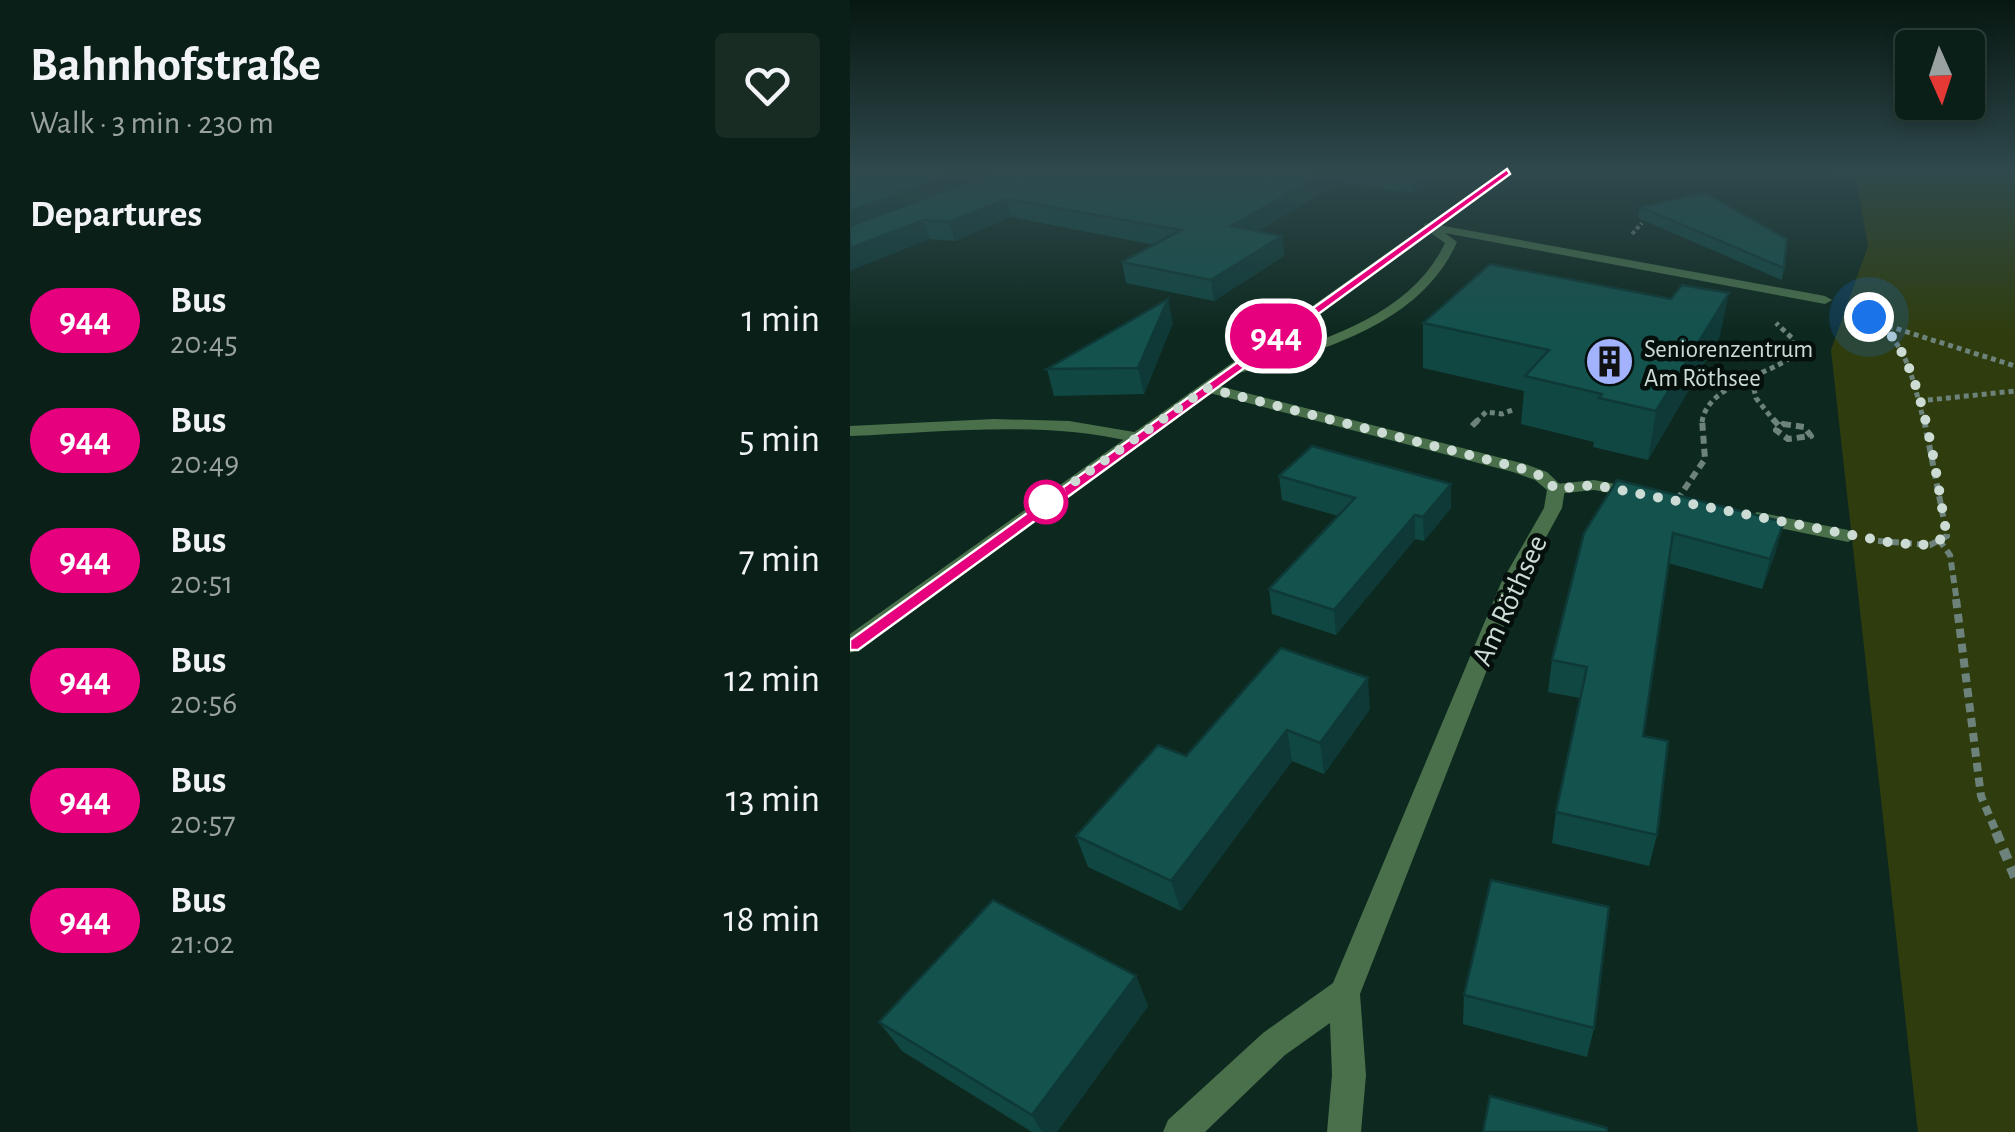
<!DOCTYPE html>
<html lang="en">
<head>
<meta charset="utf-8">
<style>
	:root { --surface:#0a1f17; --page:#182c24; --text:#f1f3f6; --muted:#99a2a1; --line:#2a3d36 }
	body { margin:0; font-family:"Alegreya Sans",sans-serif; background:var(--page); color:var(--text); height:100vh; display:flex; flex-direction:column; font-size:38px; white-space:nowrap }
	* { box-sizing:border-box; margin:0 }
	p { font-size:32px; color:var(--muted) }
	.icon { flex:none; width:55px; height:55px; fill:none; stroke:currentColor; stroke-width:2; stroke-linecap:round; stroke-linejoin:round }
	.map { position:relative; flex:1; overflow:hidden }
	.details { display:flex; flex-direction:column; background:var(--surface); width:850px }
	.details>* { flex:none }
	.badge { padding:0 20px; border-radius:32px; font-size:35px; line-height:65px }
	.needle { width:65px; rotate:177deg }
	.buttons { position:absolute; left:1045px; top:30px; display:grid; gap:20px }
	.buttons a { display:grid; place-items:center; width:90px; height:90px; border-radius:10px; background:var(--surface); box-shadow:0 5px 15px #0003,0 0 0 2px var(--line); font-size:50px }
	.you { position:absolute; width:50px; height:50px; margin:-25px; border:8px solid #fff; border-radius:50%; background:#1a73e8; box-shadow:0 0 0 15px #1a73e833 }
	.map>.badge { position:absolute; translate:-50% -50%; box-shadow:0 0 0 5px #fff }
	h2 { padding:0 30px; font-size:38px; line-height:90px }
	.round { display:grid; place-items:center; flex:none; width:105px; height:105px; border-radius:10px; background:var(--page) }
	.overview { display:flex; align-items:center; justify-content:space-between; height:170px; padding:0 30px }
	h1 { font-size:48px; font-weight:600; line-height:75px }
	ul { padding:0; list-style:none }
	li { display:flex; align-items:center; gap:30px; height:120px; padding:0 30px }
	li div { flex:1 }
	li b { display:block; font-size:38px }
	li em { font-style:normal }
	li .badge { min-width:110px; font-weight:700; text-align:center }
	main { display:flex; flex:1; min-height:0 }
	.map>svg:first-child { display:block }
	.green { fill:#2f3d0e }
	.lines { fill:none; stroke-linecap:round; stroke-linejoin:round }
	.path-far4 { stroke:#6c827a; stroke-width:4; stroke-dasharray:4 2.5; stroke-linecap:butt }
	.path-far3 { stroke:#6c827a; stroke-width:5; stroke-dasharray:5 4; stroke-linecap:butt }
	.path-far2 { stroke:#6c827a; stroke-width:6; stroke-dasharray:8 5; stroke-linecap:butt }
	.path-far1 { stroke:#6c827a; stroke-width:8; stroke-dasharray:9 6; stroke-linecap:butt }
	.path { stroke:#6c827a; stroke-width:10; stroke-dasharray:11 8; stroke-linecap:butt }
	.service { fill:#49704b; fill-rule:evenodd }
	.minor { fill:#49704b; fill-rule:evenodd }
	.tertiary { fill:#49704b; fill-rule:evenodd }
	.wall { fill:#114743 }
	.shaded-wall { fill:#0e3937 }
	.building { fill:#14524e; stroke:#0e3937; stroke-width:2.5 }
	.line { fill:#e6007e; stroke:#fff; stroke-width:2.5 }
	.walk { stroke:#ccdcd5; stroke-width:10; stroke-dasharray:0 18 }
	.stop-dot { fill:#fff; stroke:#e6007e; stroke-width:5 }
	.labels { text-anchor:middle; stroke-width:9; stroke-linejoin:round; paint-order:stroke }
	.far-poi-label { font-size:25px; fill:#ccdcd5; stroke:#050f0b; text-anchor:start }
	.street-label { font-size:30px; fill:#ccdcd5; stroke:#050f0b }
</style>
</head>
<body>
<main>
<section class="details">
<div class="overview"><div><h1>Bahnhofstraße</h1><p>Walk · 3 min · 230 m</p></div><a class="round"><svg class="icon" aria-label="heart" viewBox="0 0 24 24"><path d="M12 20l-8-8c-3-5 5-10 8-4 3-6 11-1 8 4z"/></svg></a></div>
<h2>Departures</h2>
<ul>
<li><span class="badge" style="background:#e6007e;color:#fff">944</span><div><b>Bus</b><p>20:45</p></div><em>1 min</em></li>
<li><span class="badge" style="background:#e6007e;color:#fff">944</span><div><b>Bus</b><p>20:49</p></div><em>5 min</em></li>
<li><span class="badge" style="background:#e6007e;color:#fff">944</span><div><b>Bus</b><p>20:51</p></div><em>7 min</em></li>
<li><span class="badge" style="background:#e6007e;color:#fff">944</span><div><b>Bus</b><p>20:56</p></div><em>12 min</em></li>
<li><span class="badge" style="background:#e6007e;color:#fff">944</span><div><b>Bus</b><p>20:57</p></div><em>13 min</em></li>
<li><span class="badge" style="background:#e6007e;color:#fff">944</span><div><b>Bus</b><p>21:02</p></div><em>18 min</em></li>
</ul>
</section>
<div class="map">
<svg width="1165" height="1132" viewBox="0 0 1165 1132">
	<rect width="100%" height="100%" fill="#0d291f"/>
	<path class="green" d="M960,172h205v960h-97l-87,-782 37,-104 -12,-68z"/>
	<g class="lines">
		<path class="path-far4" d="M782,234l10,-11"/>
		<path class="path-far3" d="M1004,310c51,21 57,62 70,112
			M1038,326l127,40
			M902,380l4,18 19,24
			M1069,401l96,-10
			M626,422l10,-10 16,2 13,-5
			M852,422c6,-38 63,-45 89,-65l3,-17 -18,-17"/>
		<path class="path-far2" d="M923,419l6,7
			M933,424l21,3 7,9 -23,3 -12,-9z
			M622,426l7,-7
			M827,500l28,-41 -3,-40
			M1089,540l11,15 7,47
			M1028,541l52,4 17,-9 -23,-117"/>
		<path class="path-far1" d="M1106,599l25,197 16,38"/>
		<path class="path" d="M1146,832l19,45"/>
		<path class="service" d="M578,223l397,73 7,4 -7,4 -380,-71 12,9c-37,84 -140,111 -222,132h-10v-6c78,-20 183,-46 220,-125l-21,-15v-4z
			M744,480l48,9 3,4 -9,5 -42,-8 -38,4 -9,-5 9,-5z
			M907,512l91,18 10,6 -10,6 -98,-20 -2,-4z"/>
		<path class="minor" d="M357,383l318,81 22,8 18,17 -3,19 -41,75 -161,411 6,81 -5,57h-34l5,-57 -2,-52 -45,32 -80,77h-42l5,-12 95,-87 70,-50 168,-400 43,-75 3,-18 -12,-10 -22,-8 -311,-81 -3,-3z
			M144,419l75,2 71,12 2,4 -8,5c-93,-22 -189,-10 -284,-6v-10z"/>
		<path class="tertiary" d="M651,172h11l-654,478 -8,3v-19z"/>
	</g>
	<path class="wall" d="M0,172h593l-29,21 -73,-11 -83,49 24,5 2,20 -70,45 -88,-18 -4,-21 33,-17 -144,-28 -56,24 -25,-2z
		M790,207l144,61 -2,12 -144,-62z
		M323,323l-29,71 -90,2 -7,-27z
		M573,323l297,13 -72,124 -55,-13 1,-5 -73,-18 3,-33 -101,-23z
		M429,476l172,32 -27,33 -9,-2 -79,96 -64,-21 -3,-25 69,-73 -56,-16z
		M767,480l159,71 -14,38 -94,-26 -25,173 14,99 -8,31 -97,-23 4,-31 24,-114 -32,-6 4,-32z
		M520,709l-46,65 -32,-13 -111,150 -93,-44 -12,-31 110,-80z
		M286,976l12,30 -91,126h-25l-130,-81 -23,-29z
		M614,995l130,33 -7,29 -124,-33z"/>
	<path class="shaded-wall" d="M110,172h53l-163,61v-22z
		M477,172h13l1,10 -108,64 -2,-20z
		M568,172h25l-29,21v-18z
		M156,199l5,18 -56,24 -6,-19z
		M73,220l7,19 -80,32v-23z
		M432,236l2,20 -70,45 -3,-21z
		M879,293l-9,43 -72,124 8,-49z
		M318,299l5,24 -29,71 -6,-26z
		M601,484v24l-27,33 -1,-24z
		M565,515v24l-79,96 -2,-25z
		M934,522l-8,29 -14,38 8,-30z
		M518,678l2,31 -46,65 -4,-31z
		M437,730l5,31 -111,150 -10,-30z
		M286,976l12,30 -91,126h-15l-10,-17z"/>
	<path class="building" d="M0,172h110l-110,39z
		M144,172h333l-96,54 51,10 -71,44 -89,-18 59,-32 -175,-31 -57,23 -26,-2 -73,28v-22z
		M544,172h24l-4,3z
		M855,193l82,46 -3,29 -144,-61z
		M640,264l181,35 11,-14 47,8 -73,118 -57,-13 3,-4 -77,-18 24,-26 -126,-27z
		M318,299l-30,69 -91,1z
		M462,446l139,38 -28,33 -8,-2 -81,95 -65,-21 86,-91 -76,-22z
		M767,480l167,42 -14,37 -97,-26 -30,203 25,5 -11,94 -101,-23 31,-145 -35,-7 32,-127z
		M431,648l87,30 -48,65 -33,-13 -116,151 -95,-45 82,-91 28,11z
		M641,880l118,27 -15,121 -130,-33z
		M143,900l143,76 -104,139 -153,-93z
		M640,1096l117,32v4h-124z"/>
	<linearGradient id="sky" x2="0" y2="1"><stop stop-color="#071711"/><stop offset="0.52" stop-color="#2f494d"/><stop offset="1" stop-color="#2f494d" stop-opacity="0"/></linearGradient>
	<rect width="1165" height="331" fill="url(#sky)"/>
	<path class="line" d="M657,169l3,5 -652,476h-8v-10z"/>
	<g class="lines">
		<path class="walk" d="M196,502l161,-114 313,80 21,8 15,13 38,-4 299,58 37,2 17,-9c-11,-55 -24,-195 -78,-219"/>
	</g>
	<defs>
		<symbol id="building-disc" viewBox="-11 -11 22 22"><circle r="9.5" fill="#a3b2fd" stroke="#050f0b"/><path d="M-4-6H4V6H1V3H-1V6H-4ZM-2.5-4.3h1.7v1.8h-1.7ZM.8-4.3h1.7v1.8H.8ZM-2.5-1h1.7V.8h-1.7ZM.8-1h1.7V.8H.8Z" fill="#111"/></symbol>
	</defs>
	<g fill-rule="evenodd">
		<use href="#building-disc" x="732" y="334" width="55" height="55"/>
	</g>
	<circle class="stop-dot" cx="196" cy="502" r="20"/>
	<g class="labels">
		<g class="far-poi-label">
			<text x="794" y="357">Seniorenzentrum<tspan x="794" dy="29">Am Röthsee</tspan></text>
		</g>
		<g class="street-label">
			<text transform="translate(659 600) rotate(-65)" y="10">Am Röthsee</text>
		</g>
	</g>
</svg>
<div class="buttons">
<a><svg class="needle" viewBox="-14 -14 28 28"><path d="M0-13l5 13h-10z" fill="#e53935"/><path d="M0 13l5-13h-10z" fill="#99a2a1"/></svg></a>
</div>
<div class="you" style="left:1019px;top:317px"></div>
<b class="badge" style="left:426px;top:336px;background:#e6007e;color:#fff">944</b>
</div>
</main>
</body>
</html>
